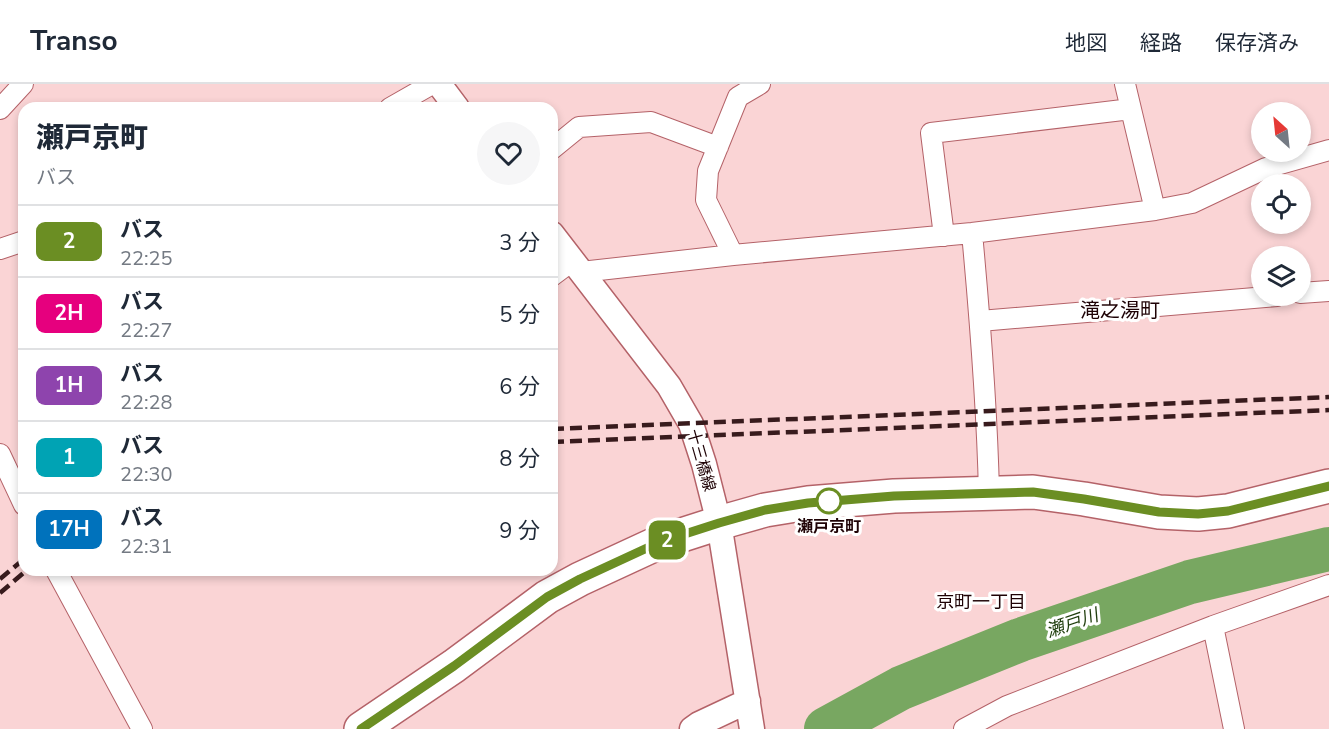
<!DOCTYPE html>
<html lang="ja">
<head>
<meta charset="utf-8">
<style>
	:root { --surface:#fff; --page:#f6f6f7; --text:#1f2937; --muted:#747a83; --line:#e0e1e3 }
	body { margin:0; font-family:"Nunito Sans","Noto Sans JP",sans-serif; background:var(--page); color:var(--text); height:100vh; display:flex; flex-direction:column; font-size:22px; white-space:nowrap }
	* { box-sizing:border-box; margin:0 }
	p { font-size:20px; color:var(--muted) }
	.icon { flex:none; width:33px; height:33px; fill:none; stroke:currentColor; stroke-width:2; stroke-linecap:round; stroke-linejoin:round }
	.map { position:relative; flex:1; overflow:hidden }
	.details { position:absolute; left:18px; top:18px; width:540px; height:474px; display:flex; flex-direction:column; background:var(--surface); border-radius:18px; box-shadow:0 3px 9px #0003 }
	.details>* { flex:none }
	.badge { padding:0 12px; border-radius:9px; font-size:21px; line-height:39px }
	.needle { width:39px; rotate:333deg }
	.buttons { position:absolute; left:1251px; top:18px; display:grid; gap:12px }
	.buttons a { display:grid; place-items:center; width:60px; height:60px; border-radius:50%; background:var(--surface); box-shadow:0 3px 9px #0003; font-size:30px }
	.map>.badge { position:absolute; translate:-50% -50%; box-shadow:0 0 0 3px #fff }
	.round { display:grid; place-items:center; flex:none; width:63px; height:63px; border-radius:32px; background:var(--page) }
	.headline { display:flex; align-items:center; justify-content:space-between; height:102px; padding:0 18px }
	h1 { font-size:28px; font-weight:800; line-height:45px }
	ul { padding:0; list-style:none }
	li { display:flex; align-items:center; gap:18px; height:72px; padding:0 18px; border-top:2px solid var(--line) }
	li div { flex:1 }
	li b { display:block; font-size:22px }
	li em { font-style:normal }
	li .badge { min-width:66px; font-weight:700; text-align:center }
	header { display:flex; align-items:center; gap:36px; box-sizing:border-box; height:84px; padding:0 30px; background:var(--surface); border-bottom:2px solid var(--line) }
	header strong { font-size:28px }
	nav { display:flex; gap:33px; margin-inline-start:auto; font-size:21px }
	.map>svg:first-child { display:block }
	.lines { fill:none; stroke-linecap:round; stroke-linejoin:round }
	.river { stroke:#78a761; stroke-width:44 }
	.minor-casing { stroke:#b46268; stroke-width:22 }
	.tertiary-casing { stroke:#b46268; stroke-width:27 }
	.trunk-casing { stroke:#b46268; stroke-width:36 }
	.minor { stroke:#fff; stroke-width:20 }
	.tertiary { stroke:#fff; stroke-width:24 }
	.trunk { stroke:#fff; stroke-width:33 }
	.rail { stroke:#381b1d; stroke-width:4.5; stroke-dasharray:12 6; stroke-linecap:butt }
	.line-casing { stroke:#fff; stroke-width:14 }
	.line { stroke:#6b8e23; stroke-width:9 }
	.stop-dot { fill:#fff; stroke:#6b8e23; stroke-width:3 }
	.labels { text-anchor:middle; stroke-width:6; stroke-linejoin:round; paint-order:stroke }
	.street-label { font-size:16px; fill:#1e0205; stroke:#fff }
	.stop-label { font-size:16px; font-weight:bold; fill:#1e0205; stroke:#fff }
	.neighbourhood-label { font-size:18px; fill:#1e0205; stroke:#fff }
	.water-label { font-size:18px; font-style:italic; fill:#1f3d0c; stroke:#fff }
	.quarter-label { font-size:20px; fill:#1e0205; stroke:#fff }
</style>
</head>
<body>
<header>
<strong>Transo</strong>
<nav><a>地図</a><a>経路</a><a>保存済み</a></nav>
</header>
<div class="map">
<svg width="1329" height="645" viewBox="0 0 1329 645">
	<rect width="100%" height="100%" fill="#fad4d5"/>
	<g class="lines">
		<path class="river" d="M826,645l75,-41 119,-48 170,-58 139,-33"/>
		<defs>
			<path id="minor" d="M1125,0l30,126
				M390,24l42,-24
				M0,25l23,-25
				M552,65l27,-22 72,-5 67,25
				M972,149c8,86 15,173 17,260
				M944,152l-13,-103 200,-24
				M0,165l24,-8
				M733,171l-27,-55 2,-29 30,-74 22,-13
				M581,188l152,-17 239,-22 183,-23 37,-7 74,-35 63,-18
				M552,192l20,-15
				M1300,209l29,-2
				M980,237l297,-25
				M0,370l24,51
				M56,486l86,159
				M1213,542l21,103
				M964,645l43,-23 206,-80 116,-41"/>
			<path id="tertiary" d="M439,0l18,24
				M552,150l117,152 22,38 13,40 15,59 33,206
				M692,645l7,-5 49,-23"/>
			<path id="trunk" d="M361,645l93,-63 93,-69 33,-18 80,-37 59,-19 46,-13 43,-7 86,-7 139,-4 51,7 75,13 39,2 30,-3 101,-25"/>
		</defs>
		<use href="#minor" class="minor-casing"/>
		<use href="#tertiary" class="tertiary-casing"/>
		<use href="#trunk" class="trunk-casing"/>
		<use href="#minor" class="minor"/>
		<use href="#tertiary" class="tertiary"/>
		<use href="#trunk" class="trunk"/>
		<path class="rail" d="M552,345l777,-32
			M552,358l777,-32
			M0,495l24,-20
			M0,509l27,-23"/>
	</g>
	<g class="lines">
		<defs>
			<path id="line" d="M361,645l93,-63 93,-69 33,-18 80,-37 59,-19 46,-13 43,-7 86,-7 139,-4 51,7 75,13 39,2 30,-3 101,-25"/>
		</defs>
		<use href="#line" class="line-casing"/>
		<use href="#line" class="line"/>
	</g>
	<circle class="stop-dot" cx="829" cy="417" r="12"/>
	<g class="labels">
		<g class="street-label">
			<text transform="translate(702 376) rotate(74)" y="6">十三橋線</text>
		</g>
		<g class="stop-label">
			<text x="829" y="448">瀬戸京町</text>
		</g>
		<g class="neighbourhood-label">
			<text x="981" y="524">京町一丁目</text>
		</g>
		<g class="water-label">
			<text transform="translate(1072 539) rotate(-19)" y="6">瀬戸川</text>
		</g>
		<g class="quarter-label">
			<text x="1120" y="233">滝之湯町</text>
		</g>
	</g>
</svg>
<div class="buttons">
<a><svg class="needle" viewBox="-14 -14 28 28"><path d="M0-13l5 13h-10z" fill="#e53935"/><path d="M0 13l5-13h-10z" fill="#747a83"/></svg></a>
<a><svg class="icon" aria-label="locate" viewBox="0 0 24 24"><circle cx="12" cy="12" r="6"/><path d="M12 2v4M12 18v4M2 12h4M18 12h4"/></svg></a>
<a><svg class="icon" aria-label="layers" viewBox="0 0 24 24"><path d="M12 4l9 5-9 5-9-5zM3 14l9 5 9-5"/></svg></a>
</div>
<b class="badge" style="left:667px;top:456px;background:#6b8e23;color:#fff">2</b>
<section class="details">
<div class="headline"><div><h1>瀬戸京町</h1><p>バス</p></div><a class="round"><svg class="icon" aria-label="heart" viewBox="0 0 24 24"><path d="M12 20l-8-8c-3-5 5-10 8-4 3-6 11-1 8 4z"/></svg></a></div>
<ul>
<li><span class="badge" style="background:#6b8e23;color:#fff">2</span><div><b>バス</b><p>22:25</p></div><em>3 分</em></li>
<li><span class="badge" style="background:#e6007e;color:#fff">2H</span><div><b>バス</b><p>22:27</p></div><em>5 分</em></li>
<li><span class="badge" style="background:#8e44ad;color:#fff">1H</span><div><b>バス</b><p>22:28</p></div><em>6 分</em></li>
<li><span class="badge" style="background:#00a3b4;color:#fff">1</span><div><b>バス</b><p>22:30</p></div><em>8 分</em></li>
<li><span class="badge" style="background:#0072bc;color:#fff">17H</span><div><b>バス</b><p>22:31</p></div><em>9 分</em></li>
</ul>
</section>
</div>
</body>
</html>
